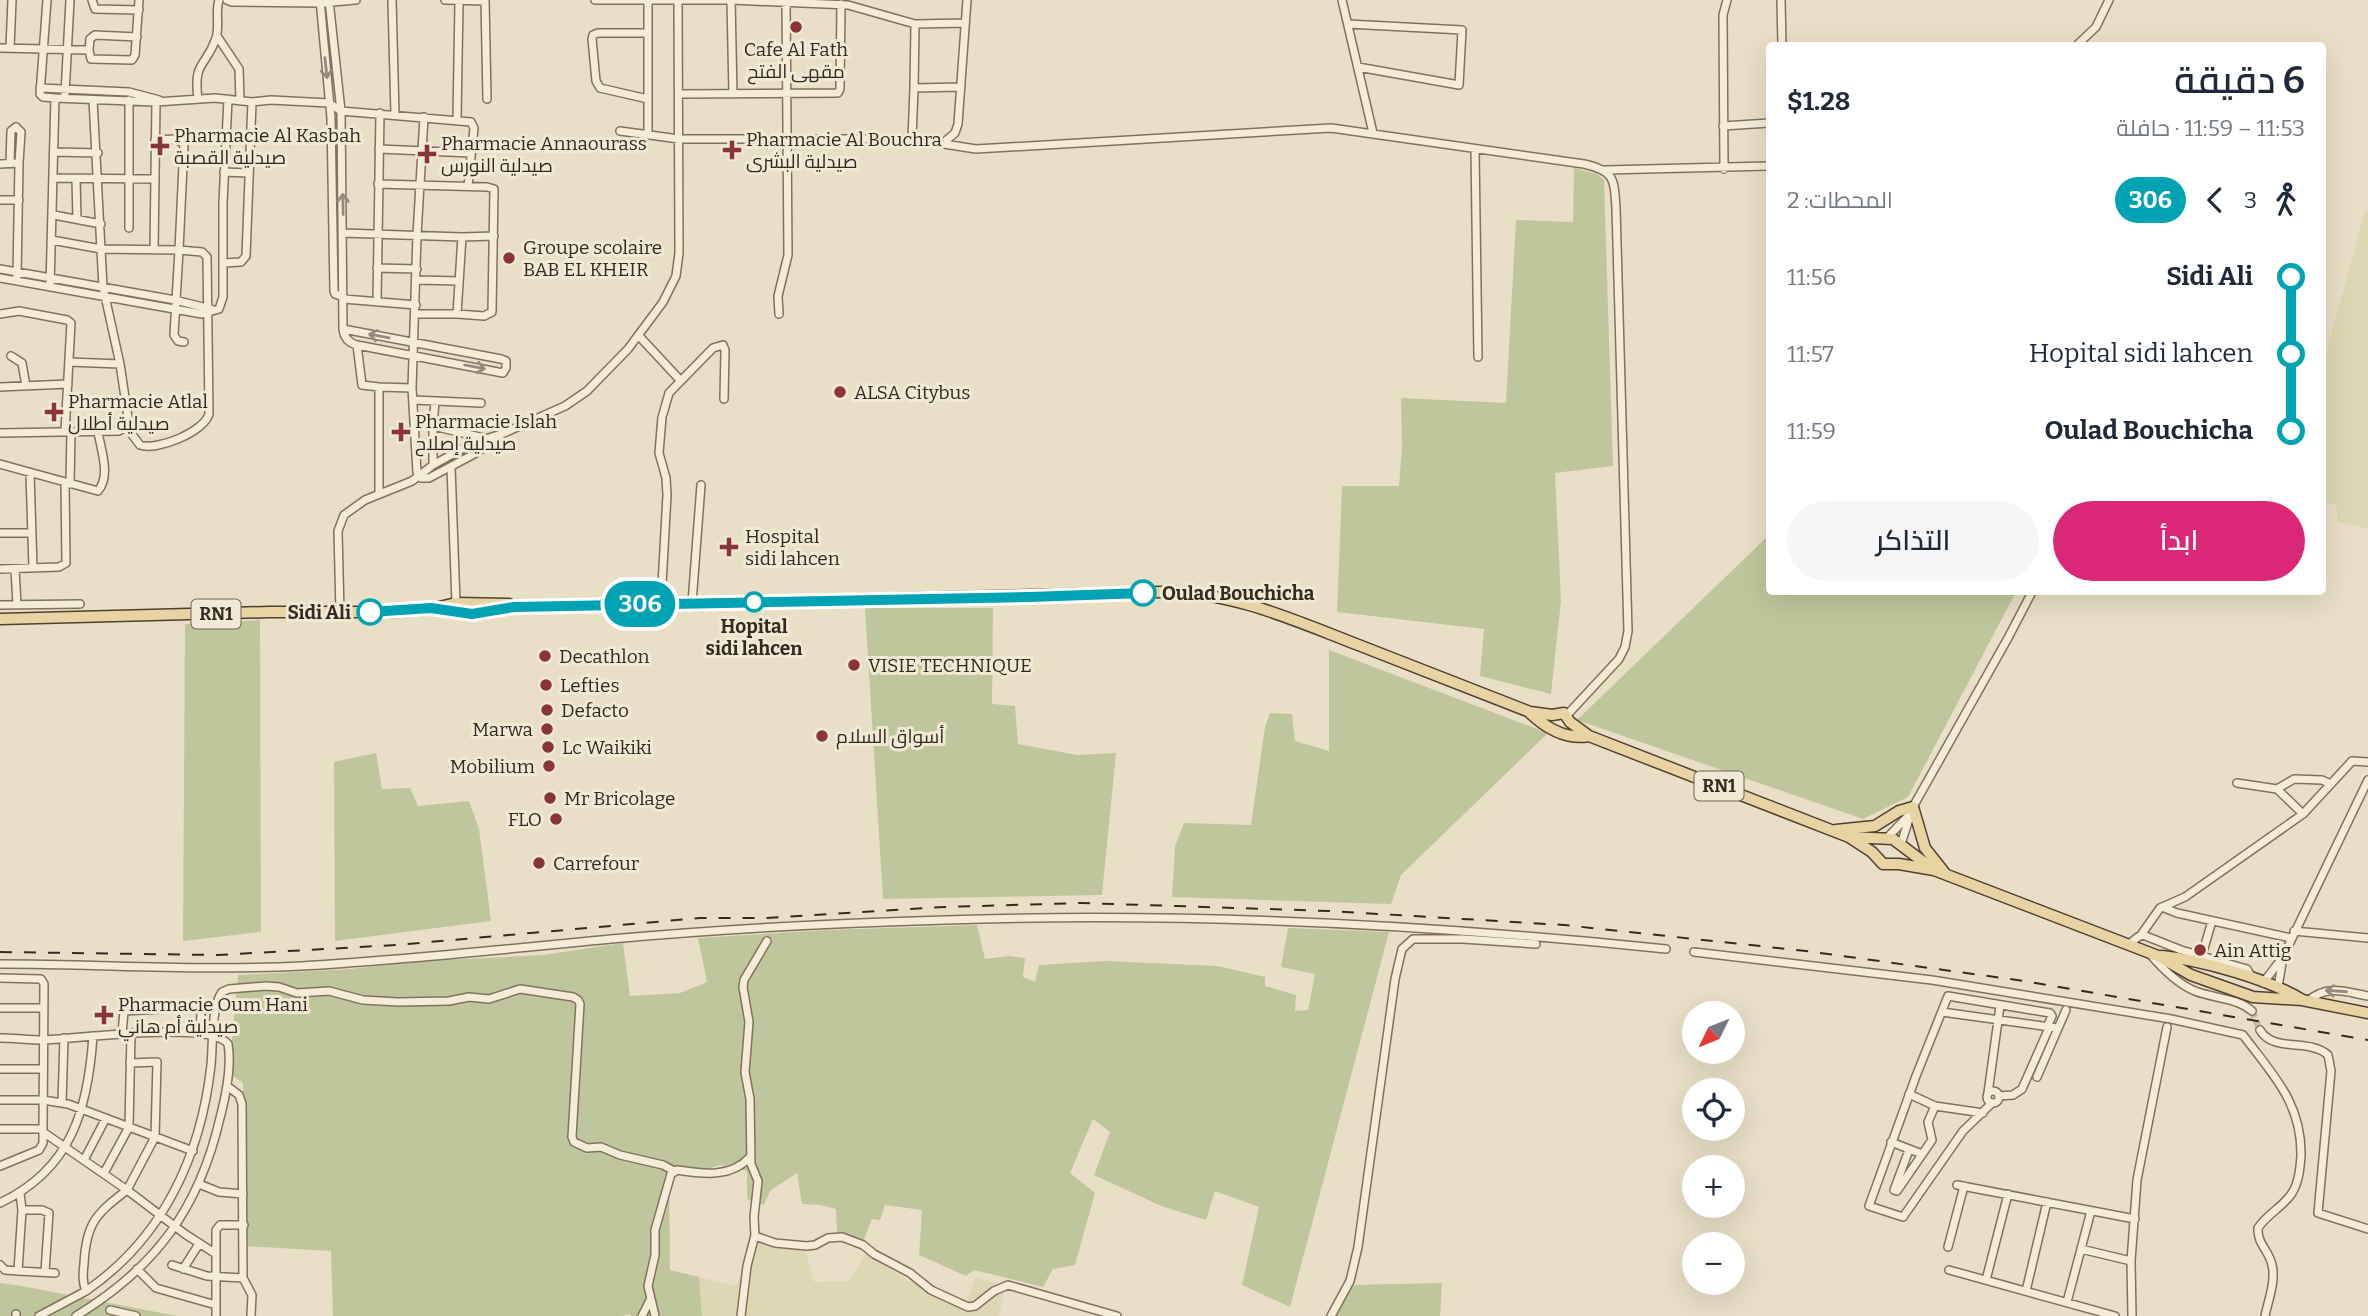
<!DOCTYPE html>
<html lang="ar">
<head>
<meta charset="utf-8">
<style>
	:root { --surface:#fff; --page:#f6f6f7; --text:#1f2937; --muted:#747a83; --accent:#db2777 }
	body { margin:0; font-family:Bitter,Cairo,serif; background:var(--page); color:var(--text); direction:rtl; height:100vh; display:flex; flex-direction:column; font-size:26px; white-space:nowrap }
	* { box-sizing:border-box; margin:0 }
	p { font-size:23px; color:var(--muted) }
	.icon { flex:none; width:38px; height:38px; fill:none; stroke:currentColor; stroke-width:2; stroke-linecap:round; stroke-linejoin:round }
	.map { position:relative; flex:1; overflow:hidden; direction:ltr }
	.panel { position:absolute; left:1766px; top:42px; width:560px; height:553px; display:flex; flex-direction:column; background:var(--surface); border-radius:7px; box-shadow:0 7px 28px #0002; direction:rtl }
	.panel>* { flex:none }
	.badge { padding:0 14px; border-radius:23px; font-size:24px; line-height:46px }
	.needle { width:46px; rotate:227deg }
	.tools { position:absolute; left:1682px; top:1001px; display:grid; gap:14px }
	.tools a { display:grid; place-items:center; width:63px; height:63px; border-radius:50%; background:var(--surface); box-shadow:0 7px 28px #0002; font-size:35px }
	.map>.badge { position:absolute; translate:-50% -50%; box-shadow:0 0 0 4px #fff }
	.legs { display:flex; align-items:center; gap:10px; height:77px; padding:0 21px; font-size:23px }
	.legs p { margin-inline-start:auto }
	.headline { display:flex; align-items:center; justify-content:space-between; height:119px; padding:0 21px }
	h1 { font-size:38px; font-weight:600; line-height:52px }
	.button { display:flex; gap:14px; margin-top:auto; padding:14px 21px }
	.button a { flex:1; height:80px; border-radius:42px; background:var(--accent); color:#fff; font-size:28px; font-weight:600; line-height:80px; text-align:center }
	.button a+a { background:var(--page); color:var(--text) }
	ul { padding:0 21px; list-style:none }
	li { display:flex; align-items:center; gap:24px; height:77px; font-size:26px }
	li i { display:grid; place-items:center; width:10px; height:100%; margin:0 9px; background:currentColor }
	li i::after { content:''; width:18px; height:18px; margin:-9px; border:5px solid; border-radius:50%; background:var(--surface) }
	li p { margin-inline-start:auto }
	li:first-child i { background:linear-gradient(#0000 50%,currentColor 0) }
	li:last-child i { background:linear-gradient(currentColor 50%,#0000 0) }
	.map>svg:first-child { display:block }
	.farmland { fill:#ded7b4 }
	.green { fill:#c0c69b }
	.lines { fill:none; stroke-linecap:round; stroke-linejoin:round }
	.minor-tunnel { stroke:#c5bba5; stroke-width:7; stroke-dasharray:7 3.5; stroke-linecap:butt }
	.minor-casing { stroke:#82715e; stroke-width:10 }
	.major-casing { stroke:#504031; stroke-width:13 }
	.minor { stroke:#f5ecd8; stroke-width:7 }
	.major { stroke:#e8d3a2; stroke-width:10 }
	.rail { stroke:#342a20; stroke-width:2; stroke-dasharray:12 12; stroke-linecap:butt }
	.oneway { stroke:#948b7c }
	.line-1-casing { stroke:#fff; stroke-width:16 }
	.line-1 { stroke:#00a3b4; stroke-width:10 }
	.poi-dot { fill:#8a3434; stroke:#f1e9d4; stroke-width:2.5 }
	.stop-1-dot { fill:#fff; stroke:#00a3b4; stroke-width:3.5 }
	.labels { text-anchor:middle; stroke-width:6; stroke-linejoin:round; paint-order:stroke }
	.shield { fill:#f1e9d4; stroke:#6d6356; stroke-width:2 }
	.shield-label { font-size:18px; font-weight:bold; fill:#342a20 }
	.poi-label { font-size:19px; fill:#342a20; stroke:#f1e9d4; text-anchor:start }
	.stop-label { font-size:19px; font-weight:bold; fill:#342a20; stroke:#f1e9d4; text-anchor:start }
</style>
</head>
<body>
<div class="map">
<svg width="2368" height="1316" viewBox="0 0 2368 1316">
	<rect width="100%" height="100%" fill="#e9dfc6"/>
	<path class="farmland" d="M2365,211h3v318l-30,-7 -2,-17 -14,-2v-135z
		M751,1235l28,10 25,-1 10,38 35,-1 17,-28 41,27 59,24 9,-27 30,8 -6,31h-297l-3,-39 38,9z"/>
	<path class="green" d="M1574,168l23,6 7,6 9,286 -58,7 6,128 -10,93 -71,-18 4,-47 -147,-17 5,-126h57l3,-39 -1,-49 105,5 10,-183 57,2z
		M1769,535v57h247l-108,205 -45,22 -286,-99z
		M865,608h128l-1,96 23,2 3,38 59,11 39,-2 -14,142 -219,4z
		M260,620l1,312 -78,9 2,-317z
		M1329,650l219,83 -147,142 -10,29 -219,-7 3,-51 9,-23 67,2 14,-98 5,-14 22,1 3,27 34,10z
		M376,753l6,36 28,-1 8,18 51,-5 10,28 12,92 -156,20 -1,-179z
		M977,925l8,34 24,-3 16,2 -2,19 12,5 4,-17 67,-4 112,5 47,11v9l31,9 -1,16 13,-1 7,-36 -34,-7 7,-39 101,4 -99,375 -48,-22 17,-78 -44,-16 -9,29 -45,-14 -67,-31 16,-43 -17,-13 -23,54 25,20 -20,72 -22,4 -10,18 -69,-17 -8,6 -47,-21 3,-45 -37,-5 -5,15 -8,-1 -9,23 -26,-9 -1,-24 -16,-4 -18,-1 -5,-31 -27,18 -6,14 -17,-6v-28l-26,-6 -15,4 -37,-3 1,104 29,7 3,39h-71l-1,-2 -9,2h-288l-2,-65 -86,-5 -2,-163 -14,-10 9,-98 112,-6 74,-8 119,-6 80,-12 7,53 50,-3 27,-11 -9,-44 130,-8z
		M0,1283l22,3 155,30h-177z
		M1442,1283l-2,33h-106l16,-31z"/>
	<g class="lines">
		<path class="minor-tunnel" d="M2252,1011l8,19"/>
		<defs>
			<path id="minor" d="M47,0l-7,94 3,3 12,1 -5,189
				M92,0l3,9 44,1
				M227,0l5,2 88,1 36,-3
				M320,0l11,118 3,173 1,3 9,3
				M329,0l12,111 2,218c1,9 6,14 14,16l146,28 3,-5v-7l-5,-2 -158,-30
				M392,0l3,115
				M445,0l40,1
				M485,0l2,99
				M595,0h136l117,5 67,19 50,-1
				M648,0v135
				M731,0l2,94
				M1342,0l31,133
				M1781,0l1,46
				M915,24l-1,64 47,-1
				M1348,24l114,6 -3,55 -101,-18
				M217,36l22,33 1,32
				M2076,46l20,-19 13,-27
				M0,48l89,2 2,9 41,1 3,-5 4,-55
				M10,48l2,-48
				M89,50l1,-11 5,-4 42,2
				M40,88l89,4 30,8
				M65,94l5,-94
				M679,94l159,-1 2,-4 1,-85
				M55,98l101,4 59,-4 37,4
				M198,99c-5,-39 8,-31 18,-61 4,-12 -1,-25 3,-38
				M648,99l-48,-11 -4,-7 -4,-42 1,-4 5,-2h50
				M424,117l-7,118 -5,153 5,84 4,6h8l47,-25 24,-17
				M457,119l2,-118
				M1723,126l46,-3
				M620,131l59,8h233l64,10 355,-21 253,36c31,7 30,15 32,44l12,423 -3,16 -6,12 -52,56
				M912,139l2,-51
				M943,143l12,-10 3,-9 9,-124
				M379,149l92,4
				M1475,150l3,207
				M55,152l43,1
				M10,163l1,-32 5,-4 5,5 -2,31
				M0,164l19,-1 -2,114
				M1724,169l-1,-154 4,-15
				M1605,170l164,-4
				M224,172l24,1
				M54,178l101,1
				M76,179l1,40
				M378,184l109,3 7,2 -2,123 -8,4 -27,-2
				M0,200h19
				M54,215l47,9
				M129,228v-128
				M343,233l119,4 -5,77h-41
				M462,237l32,-1
				M52,240l49,9 78,1 -5,85 4,6 6,1
				M154,250l2,-148
				M223,263l18,-1 5,-6 6,-154 19,-2 58,3 12,8 130,11 3,6 -6,58
				M377,268l40,1
				M0,269l175,31 36,9
				M0,278l202,36 17,-5 4,-12v-94l5,-104
				M417,280l42,1
				M344,299l72,6
				M377,302l3,-189
				M0,314l19,-3 48,9 4,3 -6,109
				M779,314l-1,-18 10,-41 -2,-255
				M639,336l41,44
				M357,345l5,40 17,2
				M11,356l11,7 4,23
				M69,362l51,2
				M0,387l68,-3
				M413,400l68,3
				M663,414l6,-21 44,-45 10,-3 2,5 -1,49
				M433,426l2,-25
				M127,428l13,17c17,6 64,-13 69,-31l-2,-157 -5,-5 -23,-2 5,-106 -8,-5 -21,1
				M0,433l119,-2 10,-7 -9,-60 -17,-77 -10,-187
				M0,464l98,27c13,-15 3,-41 0,-59
				M433,465v-39l51,12
				M451,467l5,136
				M30,473l3,95
				M70,484l1,-52
				M379,494v-107l33,1
				M0,533h32
				M0,569l59,-2 7,-4 -1,-81
				M15,569l2,36
				M661,603l6,-108 -1,-17 -7,-25 3,-36
				M692,603l9,-118
				M0,605l80,-1
				M340,612l-2,-81 6,-16 21,-15 47,-19 21,-16 38,-21 33,-11 61,-27 22,-15 41,-42 35,-47 13,-26 3,-23 -1,-253
				M2237,783l40,6 26,25
				M2277,789l17,-10 28,1 9,4
				M1887,838l21,-22
				M1901,844l12,-37 95,-169 24,-46
				M2162,907l15,6 114,25
				M2294,931l74,7
				M2141,935l19,-27 25,-11 118,-83 49,-53 16,1
				M767,941l-23,39 -1,7 6,35 -4,50 5,27 1,65 7,17 -4,36 1,19 20,7 32,3 8,-1 13,-7 14,-1 21,8 11,9 36,19 21,17 37,17 7,-1 19,-15 14,-6 109,31
				M2128,945l10,-8 5,-2 38,15 66,19 5,9
				M1694,952l238,28 239,39 72,16c30,40 59,68 58,121 -1,12 -2,26 -9,37 -9,14 -25,21 -34,35 -1,16 11,22 14,37 4,16 -4,36 -7,51
				M2149,953c12,14 28,31 46,38 17,7 43,7 57,20
				M2202,955l10,-34
				M0,964c100,0 202,7 302,2 103,-6 206,-17 309,-27 112,-10 223,-16 335,-19 240,-8 481,4 720,29
				M0,978l41,1 3,5 -1,148 84,58c-31,24 -41,33 -43,74 -1,9 -2,18 2,27 77,-53 115,-135 125,-226 2,-19 0,-58 11,-73l7,-3 37,-3 13,1 18,6 32,-2 34,9 35,2 51,-1 20,-4 20,2 31,-10 53,8 5,3 2,4 -8,133 2,5 13,6 14,-1 19,8 43,10 11,6
				M2263,983l20,-26 85,-177
				M2278,987l5,-30
				M2308,1001c18,-17 38,-9 60,-5
				M0,1008h43
				M1942,1012l115,16
				M2260,1030c13,23 50,8 68,25l3,16 -13,142 50,16
				M122,1034l2,-23 72,-4 5,5 -1,21
				M0,1038c14,0 29,2 43,2 33,-1 168,-20 185,4 4,23 -2,51 -8,74 -21,91 -65,150 -144,198
				M130,1063l27,-1 -2,75 -28,53 58,44 31,20
				M0,1069h43
				M2037,1077l29,-67
				M227,1086l12,9 3,9 1,174 9,17 -1,21
				M1987 1097a6 6 0 1 1 12 0a6 6 0 1 1-12 0Z
				M1988,1093l12,-87
				M1909,1094l26,12 48,7
				M1999,1096l14,-1 9,-6 27,-61
				M0,1100h43l25,4 125,47
				M62,1103l2,-65
				M1992,1103l-29,28 -60,86 -34,-11 47,-130 32,-80 102,17 2,3 -5,11
				M0,1129h43
				M1891,1142l31,12
				M1909,1150l-15,40 3,1 35,-51 -4,-18 7,-16
				M84,1160l22,-42
				M0,1166l39,-16 4,-7v-11
				M104,1173l25,-46 2,-93
				M199,1184l20,8 24,2
				M1957,1185l178,34
				M0,1203c72,-34 88,-94 93,-167
				M22,1210h20l7,3 -4,59
				M1948,1247l16,-61
				M2081,1249l50,12
				M0,1265l5,5 13,1 4,-61 -2,-17
				M172,1265l35,11 36,2
				M137,1269l19,19 60,17
				M183,1269l16,-25
				M1949,1270l166,46
				M18,1271l37,2
				M1986,1280l22,-86
				M2026,1291l21,-89
				M2067,1302l24,-91
				M110,1310l26,6
				M16,1314v2
				M39,1316l47,-25
				M216,1316v-86l4,-5h24
				M642,1316l8,-16
				M655,1316l-7,-30 7,-31v-25l16,-56 6,-4c26,4 54,8 73,-13
				M741,1316l6,-50 8,-31
				M1331,1316l19,-35 8,-34 37,-268 7,-30 11,-10h50l73,5
				M2132,1316l-1,-55 6,-81 30,-153"/>
			<path id="major" d="M432,609l40,5 42,-7
				M0,619l269,-7h124l38,-3 25,-6 53,1 5,3h36l611,-15c71,-1 135,29 200,54 56,22 112,44 169,66l22,3 12,-2 6,9 19,14 260,101 23,15 11,12h16l35,6 224,86 33,19 62,22 49,3 66,13
				M1530,713c16,15 36,27 59,23
				M1836,830l39,-4 24,-15 14,-4 12,41 19,24
				M1849,837l44,2 41,31
				M2162,956c39,4 106,23 139,43"/>
		</defs>
		<use href="#minor" class="minor-casing"/>
		<use href="#major" class="major-casing"/>
		<use href="#minor" class="minor"/>
		<use href="#major" class="major"/>
		<path class="rail" d="M0,952l218,3 178,-10 304,-27h66l178,-11 138,-4 247,8 235,14 242,26 218,30 344,59"/>
	</g>
	<defs><path id="oneway-shaft" d="M-6 0H5M1.5-3L5.5 0L1.5 3" fill="none" stroke-width="1.6" stroke-linecap="round" stroke-linejoin="round" transform="scale(1.75)"/></defs>
	<g class="oneway">
		<use href="#oneway-shaft" transform="translate(326 68) rotate(84)"/>
		<use href="#oneway-shaft" transform="translate(343 204) rotate(-91)"/>
		<use href="#oneway-shaft" transform="translate(379 336) rotate(-170)"/>
		<use href="#oneway-shaft" transform="translate(475 367) rotate(11)"/>
		<use href="#oneway-shaft" transform="translate(2336 991) rotate(-176)"/>
	</g>
	<g class="lines">
		<defs>
			<path id="line-1" d="M370,612l61,-4 41,6 42,-7 516,-10 113,-4"/>
		</defs>
		<use href="#line-1" class="line-1-casing"/>
		<use href="#line-1" class="line-1"/>
	</g>
	<g class="poi-dot">
		<circle cx="796" cy="27" r="7"/>
		<path d="M156.5 135.5h7v7h7v7h-7v7h-7v-7h-7v-7h7z"/>
		<path d="M728.5 139.5h7v7h7v7h-7v7h-7v-7h-7v-7h7z"/>
		<path d="M423.5 143.5h7v7h7v7h-7v7h-7v-7h-7v-7h7z"/>
		<circle cx="509" cy="258" r="7"/>
		<circle cx="840" cy="392" r="7"/>
		<path d="M50.5 401.5h7v7h7v7h-7v7h-7v-7h-7v-7h7z"/>
		<path d="M397.5 421.5h7v7h7v7h-7v7h-7v-7h-7v-7h7z"/>
		<path d="M725.5 536.5h7v7h7v7h-7v7h-7v-7h-7v-7h7z"/>
		<circle cx="545" cy="656" r="7"/>
		<circle cx="854" cy="665" r="7"/>
		<circle cx="546" cy="685" r="7"/>
		<circle cx="547" cy="710" r="7"/>
		<circle cx="547" cy="729" r="7"/>
		<circle cx="822" cy="736" r="7"/>
		<circle cx="548" cy="747" r="7"/>
		<circle cx="549" cy="766" r="7"/>
		<circle cx="550" cy="798" r="7"/>
		<circle cx="556" cy="819" r="7"/>
		<circle cx="539" cy="863" r="7"/>
		<circle cx="2200" cy="950" r="7"/>
		<path d="M100.5 1004.5h7v7h7v7h-7v7h-7v-7h-7v-7h7z"/>
	</g>
	<g class="stop-1-dot">
		<circle cx="1143" cy="593" r="12"/>
		<circle cx="754" cy="602" r="9"/>
		<circle cx="370" cy="612" r="12"/>
	</g>
	<g class="labels">
		<g class="shield">
			<rect x="191.5" y="599.5" width="49" height="29" rx="5"/>
			<rect x="1694.5" y="771.5" width="49" height="29" rx="5"/>
		</g>
		<g class="shield-label">
			<text x="216" y="620">RN1</text>
			<text x="1719" y="792">RN1</text>
		</g>
		<g class="poi-label">
			<text x="796" y="56" text-anchor="middle">Cafe Al Fath<tspan x="796" dy="22">مقهى الفتح</tspan></text>
			<text x="174" y="142">Pharmacie Al Kasbah<tspan x="174" dy="22">صيدلية القصبة</tspan></text>
			<text x="746" y="146">Pharmacie Al Bouchra<tspan x="746" dy="22">صيدلية البشرى</tspan></text>
			<text x="441" y="150">Pharmacie Annaourass<tspan x="441" dy="22">صيدلية النورس</tspan></text>
			<text x="523" y="254">Groupe scolaire<tspan x="523" dy="22">BAB EL KHEIR</tspan></text>
			<text x="854" y="399">ALSA Citybus</text>
			<text x="68" y="408">Pharmacie Atlal<tspan x="68" dy="22">صيدلية أطلال</tspan></text>
			<text x="415" y="428">Pharmacie Islah<tspan x="415" dy="22">صيدلية إصلاح</tspan></text>
			<text x="745" y="543">Hospital<tspan x="745" dy="22">sidi lahcen</tspan></text>
			<text x="559" y="663">Decathlon</text>
			<text x="868" y="672">VISIE TECHNIQUE</text>
			<text x="560" y="692">Lefties</text>
			<text x="561" y="717">Defacto</text>
			<text x="533" y="736" text-anchor="end">Marwa</text>
			<text x="836" y="743">أسواق السلام</text>
			<text x="562" y="754">Lc Waikiki</text>
			<text x="535" y="773" text-anchor="end">Mobilium</text>
			<text x="564" y="805">Mr Bricolage</text>
			<text x="542" y="826" text-anchor="end">FLO</text>
			<text x="553" y="870">Carrefour</text>
			<text x="2214" y="957">Ain Attig</text>
			<text x="118" y="1011">Pharmacie Oum Hani<tspan x="118" dy="22">صيدلية أم هاني</tspan></text>
		</g>
		<g class="stop-label">
			<text x="1162" y="600">Oulad Bouchicha</text>
			<text x="351" y="619" text-anchor="end">Sidi Ali</text>
			<text x="754" y="633" text-anchor="middle">Hopital<tspan x="754" dy="22">sidi lahcen</tspan></text>
		</g>
	</g>
</svg>
<div class="tools">
<a><svg class="needle" viewBox="-14 -14 28 28"><path d="M0-13l5 13h-10z" fill="#e53935"/><path d="M0 13l5-13h-10z" fill="#747a83"/></svg></a>
<a><svg class="icon" aria-label="locate" viewBox="0 0 24 24"><circle cx="12" cy="12" r="6"/><path d="M12 2v4M12 18v4M2 12h4M18 12h4"/></svg></a>
<a>+</a>
<a>−</a>
</div>
<b class="badge" style="left:640px;top:604px;background:#00a3b4;color:#fff">306</b>
<section class="panel">
<div class="headline"><div><h1>6 دقيقة</h1><p>11:53 – 11:59 · حافلة</p></div><b>$1.28</b></div>
<div class="legs"><svg class="icon" aria-label="walk" viewBox="0 0 24 24"><circle cx="13" cy="4" r="2"/><path d="M13 8l-2 6 4 7M11 14l-3 7M7 12l3-4h3l4 4"/></svg>3<svg class="icon" aria-label="back" viewBox="0 0 24 24"><path d="M15 5l-7 7 7 7"/></svg><b class="badge" style="background:#00a3b4;color:#fff">306</b><p>المحطات: 2</p></div>
<ul>
<li><i style="color:#00a3b4"></i><b>Sidi Ali</b><p>11:56</p></li>
<li><i style="color:#00a3b4"></i><span>Hopital sidi lahcen</span><p>11:57</p></li>
<li><i style="color:#00a3b4"></i><b>Oulad Bouchicha</b><p>11:59</p></li>
</ul>
<div class="button"><a>ابدأ</a><a>التذاكر</a></div>
</section>
</div>
</body>
</html>
